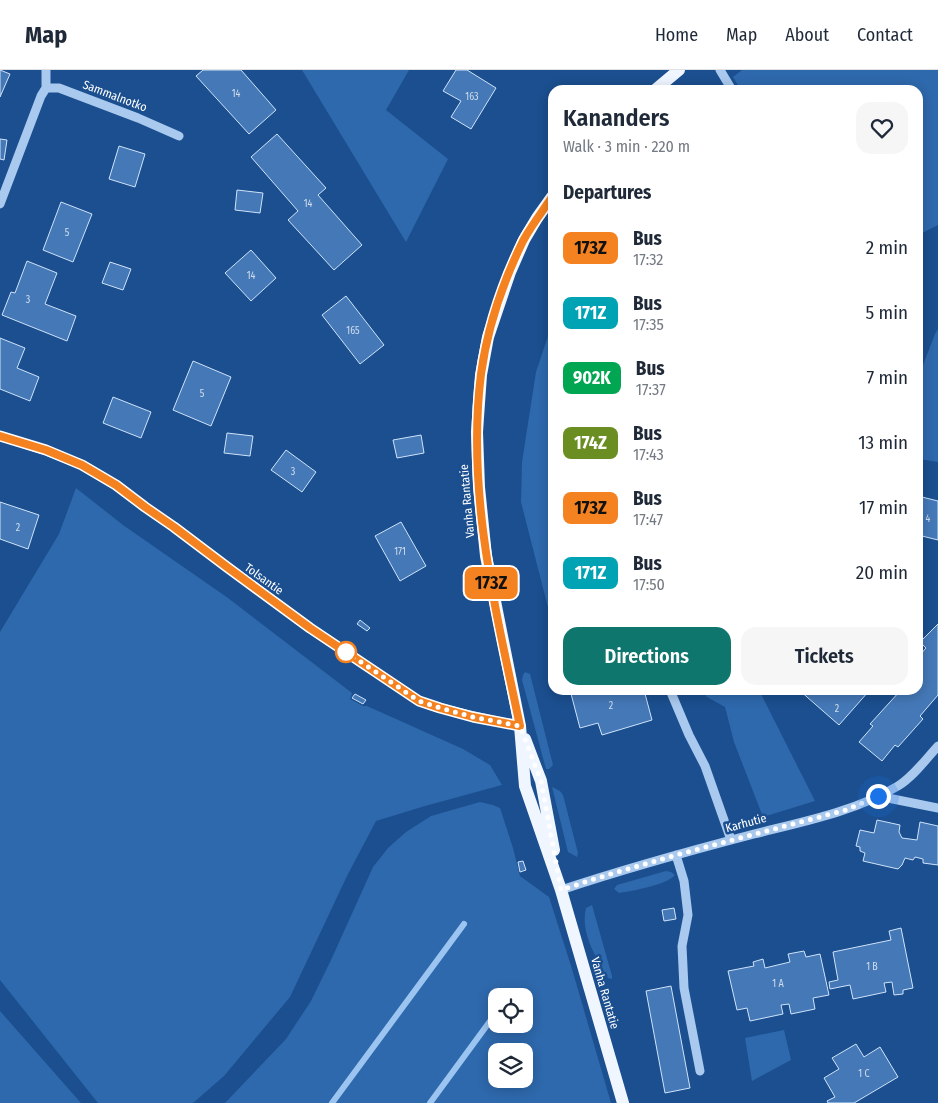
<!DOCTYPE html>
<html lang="en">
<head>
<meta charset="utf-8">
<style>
	:root { --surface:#fff; --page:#f6f6f7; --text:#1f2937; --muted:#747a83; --line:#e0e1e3; --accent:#0f766e }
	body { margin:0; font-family:"Fira Sans Condensed",sans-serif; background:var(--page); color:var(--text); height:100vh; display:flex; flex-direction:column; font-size:19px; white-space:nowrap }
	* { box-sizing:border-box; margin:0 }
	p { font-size:16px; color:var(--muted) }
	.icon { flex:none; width:28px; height:28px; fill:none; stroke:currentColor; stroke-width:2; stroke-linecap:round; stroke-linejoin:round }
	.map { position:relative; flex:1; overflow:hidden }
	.side { position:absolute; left:548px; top:15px; width:375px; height:610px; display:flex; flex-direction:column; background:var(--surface); border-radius:15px; box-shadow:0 2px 12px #0003 }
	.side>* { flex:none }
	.badge { padding:0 10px; border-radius:8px; font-size:18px; line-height:32px }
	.tools { position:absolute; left:488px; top:918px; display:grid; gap:10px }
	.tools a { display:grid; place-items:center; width:45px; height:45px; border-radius:10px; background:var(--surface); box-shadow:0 2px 12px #0003; font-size:25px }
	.you { position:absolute; width:25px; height:25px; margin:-12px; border:4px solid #fff; border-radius:50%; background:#1a73e8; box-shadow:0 0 0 8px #1a73e833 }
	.map>.badge { position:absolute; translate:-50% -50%; box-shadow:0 0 0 2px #fff }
	h2 { padding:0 15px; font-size:19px; line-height:45px }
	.round { display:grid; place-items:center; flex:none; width:52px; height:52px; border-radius:15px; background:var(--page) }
	.summary { display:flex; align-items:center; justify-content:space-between; height:85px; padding:0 15px }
	h1 { font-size:24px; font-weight:600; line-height:38px }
	.primary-button { display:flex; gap:10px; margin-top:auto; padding:10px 15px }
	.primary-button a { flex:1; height:58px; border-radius:15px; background:var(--accent); color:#fff; font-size:20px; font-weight:600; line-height:58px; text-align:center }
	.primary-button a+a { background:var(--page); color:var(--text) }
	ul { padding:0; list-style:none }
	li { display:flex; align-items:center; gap:15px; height:65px; padding:0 15px }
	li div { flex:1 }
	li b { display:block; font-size:19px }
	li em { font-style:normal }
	li .badge { min-width:55px; font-weight:700; text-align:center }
	header { display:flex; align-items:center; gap:30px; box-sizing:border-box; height:70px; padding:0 25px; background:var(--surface); border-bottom:1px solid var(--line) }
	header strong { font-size:24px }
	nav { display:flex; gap:28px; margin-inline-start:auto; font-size:18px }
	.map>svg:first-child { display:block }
	.green { fill:#2e69ad; fill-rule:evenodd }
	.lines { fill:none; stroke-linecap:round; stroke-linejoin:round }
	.stream { stroke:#9cc4f0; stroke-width:6 }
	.building { fill:#4478b7; stroke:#cfe3fa }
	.minor { stroke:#a9c9ee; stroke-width:9 }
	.major { stroke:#f0f6ff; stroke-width:12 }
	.line-casing { stroke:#fff; stroke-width:11 }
	.line { stroke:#f58220; stroke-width:8 }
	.walk { stroke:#fff; stroke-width:5; stroke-dasharray:0 9 }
	.stop-dot { fill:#fff; stroke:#f58220; stroke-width:2.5 }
	.labels { text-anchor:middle; stroke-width:5; stroke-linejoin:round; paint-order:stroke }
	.number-label { font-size:10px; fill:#d0dded }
	.street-label { font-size:12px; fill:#fff; stroke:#1b4f8f }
</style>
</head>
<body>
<header>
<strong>Map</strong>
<nav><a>Home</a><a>Map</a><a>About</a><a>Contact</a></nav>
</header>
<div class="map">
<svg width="938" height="1033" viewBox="0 0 938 1033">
	<rect width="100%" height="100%" fill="#1b4f8f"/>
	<path class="green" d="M302,0h107l-23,40 62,49 -42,83z
		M742,0h196v155l-20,10v-145h-177l-8,-13z
		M552,254v143l-4,5 4,23v128l-31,-121 1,-40 14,-90z
		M938,259v133l-20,-3v-81l17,-44z
		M76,418l47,37 105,73 124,95 -2,6 13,7h4l96,43 27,16 12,20 -77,21 -49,15 -29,55 -57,121 -66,79 -31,27h-95l-98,-123v-348l59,-98z
		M525,602l5,2 23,91 -4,4h-3l-24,-89 1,-5z
		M701,620h58l56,111 -52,16 -29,-75 -9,-35 -18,-10z
		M552,717l8,4 3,4 15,58 -1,4 -9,-5z
		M480,732l13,3 7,3 13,40 7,28 29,21 23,72 39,134h-386l61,-64 25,-38 20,-41 42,-93 15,-19 18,-16 25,-16zM496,926h28v28h-28zM496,981h28v28h-28z
		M666,801l5,1 4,3c-8,10 -43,16 -56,18l-5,-4 3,-4z
		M592,835l20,71v3l-4,-1c-12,-21 -28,-45 -22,-70z
		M0,941l81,92h-81z
		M784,960l7,30 -39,21 -7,-43z"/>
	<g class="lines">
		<path class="stream" d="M332,1033l132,-179
			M430,1033l66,-90"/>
	</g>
	<path class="building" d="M0,0l10,4 -10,23z
		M203,0h38l35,40 -27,24 -53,-58z
		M456,0h11l29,18 -25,41 -20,-12 10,-16 -18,-10z
		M277,64l49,54 -8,7 44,50 -28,25 -46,-50 10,-9 -47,-54z
		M0,69l7,1 -3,20 -4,-1z
		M119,76l26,8 -10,33 -26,-8z
		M237,120l26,3 -3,20 -25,-3z
		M61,132l31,12 -19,48 -30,-12z
		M251,180l25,28 -25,23 -26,-28z
		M27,191l30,12 -12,31 31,12 -9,25 -65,-26 9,-23 4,1z
		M110,192l21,7 -8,21 -21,-7z
		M346,226l38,49 -24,19 -38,-49z
		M0,268l25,10 -8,20 22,9 -9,24 -30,-12z
		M193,291l38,16 -20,49 -38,-16z
		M113,327l38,15 -10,26 -38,-15z
		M227,363l26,3 -3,20 -26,-3z
		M421,365l3,18 -27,5 -4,-18z
		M286,380l30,22 -14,20 -31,-22z
		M918,426l20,5v39l-20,-5z
		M0,432l39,13 -11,34 -28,-10z
		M401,452l25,44 -26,15 -25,-45z
		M360,550l10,8 -3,3 -10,-7z
		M938,554v71l-18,21 3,3 -25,28 -3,-2 -13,16 -23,-19 14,-16 -3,-2 30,-33 -2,-1h20v-33l8,-9 -6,-6z
		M570,620h74l8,30 -50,15 -4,-12 -18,5z
		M799,620h68l2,1 -30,34z
		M355,624l11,6 -3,4 -11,-6z
		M877,750l23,5 -1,7 3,6 15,2 3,-18 18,4v39l-15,-2v-4l-8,-2 -2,3 -8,-2 -3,7 -4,4 -35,-8 2,-8 -5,-2v-4l-4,-1 4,-16 14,3z
		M523,791l3,9 -6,2 -2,-10z
		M674,838l2,11 -12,2 -2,-11z
		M901,858l12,60 -10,2v4l-9,1 -2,-13 -8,1 2,9 -33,7 -3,-14 -20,4 -1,-7 9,-2 -5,-28 58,-12 -2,-9z
		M804,881l2,6 14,-3 9,41 -16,3 2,11 -24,5 -2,-10 -8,1 2,9 -33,7 -3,-13 -10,2 -9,-39 26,-5 -1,-4 10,-3 2,9 25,-6 -2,-8z
		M671,916l19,102 -25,5 -19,-102z
		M856,974l8,13 16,-10 18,30 -44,26h-26l-1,-2 8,-4 -11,-19 15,-9 -7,-11z"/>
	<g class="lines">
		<path class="minor" d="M46,0v18
			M720,0l12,20
			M0,134l41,-108 5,-8h13l79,30 41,18
			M0,366l46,15 36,14 34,20 29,22 30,20 52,40 82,61 110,73c34,12 67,17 101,25
			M670,620l19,45 16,31 26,74
			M878,726l60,12
			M676,785l8,26 4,34 -6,31 2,42 16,83
			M561,820c63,-21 128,-39 193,-56 48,-12 100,-22 144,-48 15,-9 28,-27 40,-40"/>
		<path class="major" d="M655,20l24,-20
			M552,127l-15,21 -13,22 -14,32 -22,65 -7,38 -2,28 -2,29 2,55 7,69 34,170 5,60 36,104 62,213
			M525,669l16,42 13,69"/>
	</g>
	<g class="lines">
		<defs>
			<path id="line" d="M0,366l46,14 36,15 34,20 29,22 29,20 53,40 83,61 109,73 21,7 33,9 47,9c-24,-115 -54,-233 -39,-352 6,-44 22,-92 42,-133 8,-15 19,-29 29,-44"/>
		</defs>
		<use href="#line" class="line-casing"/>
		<use href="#line" class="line"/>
		<path class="walk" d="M346,582l73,49 21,7 33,9 47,9 21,55 20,109 33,-11 82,-24 170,-45 32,-14"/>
	</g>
	<circle class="stop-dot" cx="346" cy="582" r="10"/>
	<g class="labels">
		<g class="number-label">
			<text x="236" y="27">14</text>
			<text x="472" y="30">163</text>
			<text x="308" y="137">14</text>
			<text x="67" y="166">5</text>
			<text x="251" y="209">14</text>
			<text x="28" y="233">3</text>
			<text x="353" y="264">165</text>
			<text x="202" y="327">5</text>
			<text x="293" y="405">3</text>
			<text x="928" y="452">4</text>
			<text x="18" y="461">2</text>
			<text x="400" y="485">171</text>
			<text x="611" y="639">2</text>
			<text x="837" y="642">2</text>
			<text x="872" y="900">1 B</text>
			<text x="778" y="917">1 A</text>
			<text x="864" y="1007">1 C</text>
		</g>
		<g class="street-label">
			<text transform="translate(115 26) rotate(21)" y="4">Sammalnotko</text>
			<text transform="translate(467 431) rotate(-95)" y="4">Vanha Rantatie</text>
			<text transform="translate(264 509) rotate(36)" y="4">Tolsantie</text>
			<text transform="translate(746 753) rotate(-15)" y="4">Karhutie</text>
			<text transform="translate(605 923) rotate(74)" y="4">Vanha Rantatie</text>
		</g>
	</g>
</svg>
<div class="tools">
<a><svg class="icon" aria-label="locate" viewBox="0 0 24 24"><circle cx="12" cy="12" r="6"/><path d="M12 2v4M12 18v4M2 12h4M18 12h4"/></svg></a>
<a><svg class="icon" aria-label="layers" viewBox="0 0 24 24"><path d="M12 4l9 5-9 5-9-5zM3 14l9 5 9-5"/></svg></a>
</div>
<div class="you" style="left:878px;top:726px"></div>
<b class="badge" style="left:491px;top:513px;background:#f58220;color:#111">173Z</b>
<section class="side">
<div class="summary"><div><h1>Kananders</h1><p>Walk · 3 min · 220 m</p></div><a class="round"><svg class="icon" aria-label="heart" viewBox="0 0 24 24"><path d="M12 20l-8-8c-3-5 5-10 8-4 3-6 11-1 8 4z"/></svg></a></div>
<h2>Departures</h2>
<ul>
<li><span class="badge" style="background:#f58220;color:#111">173Z</span><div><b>Bus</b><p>17:32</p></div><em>2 min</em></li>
<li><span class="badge" style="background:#00a3b4;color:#fff">171Z</span><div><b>Bus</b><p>17:35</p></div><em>5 min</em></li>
<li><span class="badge" style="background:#00a651;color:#fff">902K</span><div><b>Bus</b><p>17:37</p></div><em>7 min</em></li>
<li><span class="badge" style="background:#6b8e23;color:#fff">174Z</span><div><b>Bus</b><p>17:43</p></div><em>13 min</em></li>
<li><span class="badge" style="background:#f58220;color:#111">173Z</span><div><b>Bus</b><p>17:47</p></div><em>17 min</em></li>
<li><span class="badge" style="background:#00a3b4;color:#fff">171Z</span><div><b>Bus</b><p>17:50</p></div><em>20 min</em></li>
</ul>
<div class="primary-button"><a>Directions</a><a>Tickets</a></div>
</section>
</div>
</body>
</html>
